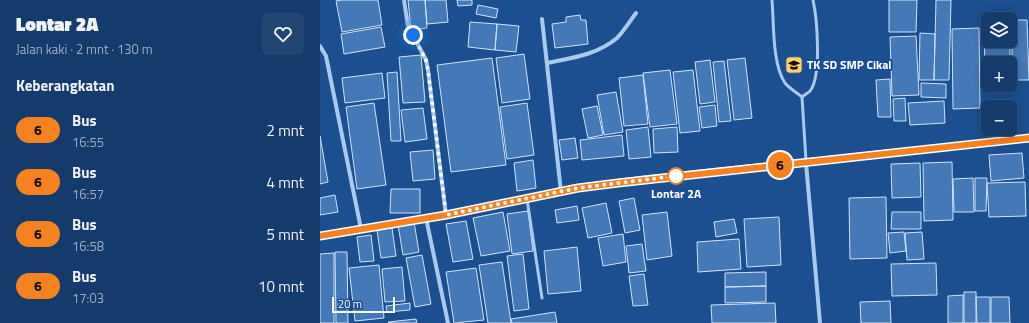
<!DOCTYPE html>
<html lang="id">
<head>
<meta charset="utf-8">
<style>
	:root { --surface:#143b6b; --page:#214673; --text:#f1f3f6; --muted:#9dadc1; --line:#33557e }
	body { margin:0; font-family:"Titillium Web",sans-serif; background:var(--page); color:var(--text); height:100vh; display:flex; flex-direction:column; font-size:15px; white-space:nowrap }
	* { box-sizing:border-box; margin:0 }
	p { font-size:13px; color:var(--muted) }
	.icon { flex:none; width:22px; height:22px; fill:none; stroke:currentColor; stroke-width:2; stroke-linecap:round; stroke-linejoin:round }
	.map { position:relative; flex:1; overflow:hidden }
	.panel { display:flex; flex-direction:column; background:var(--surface); width:320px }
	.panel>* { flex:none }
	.badge { padding:0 8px; border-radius:13px; font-size:14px; line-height:26px }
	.tools { position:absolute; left:661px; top:12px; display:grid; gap:8px }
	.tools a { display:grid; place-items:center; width:36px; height:36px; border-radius:6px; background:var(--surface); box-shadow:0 2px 10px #0003,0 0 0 1px var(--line); font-size:20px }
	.scale { position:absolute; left:12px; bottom:10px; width:63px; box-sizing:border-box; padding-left:4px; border:2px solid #fff; border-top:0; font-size:11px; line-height:14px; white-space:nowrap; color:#fff; -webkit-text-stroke:3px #1b4f8f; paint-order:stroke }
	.you { position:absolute; width:20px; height:20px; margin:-10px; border:3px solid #fff; border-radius:50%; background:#1a73e8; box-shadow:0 0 0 6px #1a73e833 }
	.map>.badge { position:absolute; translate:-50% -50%; box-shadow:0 0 0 2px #fff }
	h2 { padding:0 16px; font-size:15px; line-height:36px }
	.round { display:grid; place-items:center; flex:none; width:42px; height:42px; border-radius:6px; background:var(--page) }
	.head { display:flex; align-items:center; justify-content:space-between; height:68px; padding:0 16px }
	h1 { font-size:19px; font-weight:800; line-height:30px }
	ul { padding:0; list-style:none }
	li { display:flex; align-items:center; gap:12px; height:52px; padding:0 16px }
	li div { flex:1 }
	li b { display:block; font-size:15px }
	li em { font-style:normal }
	li .badge { min-width:44px; font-weight:700; text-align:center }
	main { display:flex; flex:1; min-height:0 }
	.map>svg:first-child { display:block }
	.building { fill:#4478b7; stroke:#cfe3fa }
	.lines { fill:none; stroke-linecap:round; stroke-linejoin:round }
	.service { stroke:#a9c9ee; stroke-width:3 }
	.minor { stroke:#a9c9ee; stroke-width:4 }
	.tertiary { stroke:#a9c9ee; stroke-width:7 }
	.line-casing { stroke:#fff; stroke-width:9 }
	.line { stroke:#f58220; stroke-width:6 }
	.walk { stroke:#fff; stroke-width:4; stroke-dasharray:0 7.2 }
	.stop-dot { fill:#fff; stroke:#f58220; stroke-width:2 }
	.labels { text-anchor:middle; stroke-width:4; stroke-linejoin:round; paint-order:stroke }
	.poi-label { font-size:12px; font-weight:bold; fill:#fff; stroke:#1b4f8f; text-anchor:start }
	.stop-label { font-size:12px; font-weight:bold; fill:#fff; stroke:#1b4f8f }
</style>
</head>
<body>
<main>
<section class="panel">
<div class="head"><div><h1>Lontar 2A</h1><p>Jalan kaki · 2 mnt · 130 m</p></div><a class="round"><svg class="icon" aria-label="heart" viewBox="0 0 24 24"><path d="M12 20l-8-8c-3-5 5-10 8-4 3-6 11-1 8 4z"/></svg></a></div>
<h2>Keberangkatan</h2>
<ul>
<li><span class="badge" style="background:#f58220;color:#111">6</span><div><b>Bus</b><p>16:55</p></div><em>2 mnt</em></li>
<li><span class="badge" style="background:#f58220;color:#111">6</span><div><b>Bus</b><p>16:57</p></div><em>4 mnt</em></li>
<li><span class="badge" style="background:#f58220;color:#111">6</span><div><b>Bus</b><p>16:58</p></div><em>5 mnt</em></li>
<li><span class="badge" style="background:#f58220;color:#111">6</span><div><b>Bus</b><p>17:03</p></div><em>10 mnt</em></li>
</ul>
</section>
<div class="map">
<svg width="709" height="323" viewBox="0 0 709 323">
	<rect width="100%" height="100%" fill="#1b4f8f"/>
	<path class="building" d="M22,0h36l4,25 -40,7 -6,-31z
		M88,0h17l2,28 -16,2z
		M105,0h21l2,22 -21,2z
		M137,0h15v5l-14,1z
		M569,0h28l-1,32h-27z
		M616,0h15l-2,80h-15z
		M158,5l20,4 -2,9 -20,-4z
		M260,15l1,5h5l2,24 -33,4 -3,-24 14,-2v-5z
		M665,20h3v21h22v22h-22v22h22v5h-26z
		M691,20h16l2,60h-16z
		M150,22l27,2 -2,26 -27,-3z
		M177,24l22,2 -3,26 -21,-2z
		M61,27l4,20 -41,7 -3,-20z
		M659,28l1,80 -27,1 -1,-80z
		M600,33l15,1 -1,46h-15z
		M596,36l3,59 -27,1 -2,-59z
		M204,54l6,45 -28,4 -6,-45z
		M101,55l4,47 -22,1 -4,-46z
		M172,58l14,107 -55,7 -14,-107z
		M425,58l7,60 -18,2 -7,-60z
		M390,60l5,42 -15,2 -5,-42z
		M404,61l7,60 -12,1 -6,-60z
		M350,70l7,54 -27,3 -7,-54z
		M373,70l7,61 -20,2 -7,-61z
		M77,72l4,69h-10l-4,-68z
		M62,73l3,25 -40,5 -3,-25z
		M323,75l5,49 -24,2 -5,-48z
		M570,79l1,38h-13l-2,-37z
		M601,83l25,1v14l-25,-1z
		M296,92l7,40 -19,3 -7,-40z
		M585,98l1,23h-12l-1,-22z
		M624,101l1,22 -35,2 -2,-22z
		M54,103l12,82 -29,4 -11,-82z
		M207,103l7,52 -27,4 -7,-52z
		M395,105l2,21 -15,2 -3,-21z
		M277,106l6,29 -15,3 -6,-29z
		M103,108l4,31 -22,3 -4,-32z
		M328,127l3,30 -22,2 -3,-29z
		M357,127l1,25 -24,1 -1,-24z
		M302,135l2,21 -42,4 -2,-20z
		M0,136l8,46 -8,2z
		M255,138l3,20 -16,2 -3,-20z
		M113,150l2,29 -22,2 -3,-29z
		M702,153l2,25 -33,3 -2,-26z
		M213,160l3,28 -19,3 -3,-28z
		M632,162l1,58 -29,1 -1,-58z
		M600,163l1,34 -29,1 -1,-34z
		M653,178l1,34h-20l-1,-33z
		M655,178h12l-1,33h-11z
		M705,182l1,34 -37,1 -2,-34z
		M71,189h29v24h-30z
		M15,195l3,17 -18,3v-17z
		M566,197l1,61 -37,1 -1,-61z
		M314,198l6,32 -15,3 -6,-32z
		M286,203l6,30 -24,5 -6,-30z
		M257,206l2,14 -22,3 -2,-13z
		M208,211l5,40 -21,3 -5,-40z
		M183,212l7,39 -29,5 -8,-38z
		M347,212l5,44 -25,4 -5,-45z
		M572,212h29v17h-30z
		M459,217l2,48 -34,2 -3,-48z
		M414,219l3,14 -21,4 -2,-15z
		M146,221l7,38 -20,3 -7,-38z
		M94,222l5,30 -16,3 -5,-30z
		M72,228l4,28 -15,2 -4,-28z
		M584,232l2,19 -16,2 -2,-20z
		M602,232l2,27 -17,1 -2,-27z
		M303,234l3,28 -23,4 -5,-28z
		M51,235l3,26 -14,1 -3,-25z
		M419,239l2,30 -43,3 -1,-30z
		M322,244l4,27 -17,2 -3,-27z
		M257,247l4,44 -33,3 -4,-43z
		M15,252h12l1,71h-12z
		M14,253v70h-14v-69z
		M203,254l6,55 -15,2 -7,-55z
		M102,255l9,49 -16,3 -9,-49z
		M182,262l9,61h-23l-9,-58z
		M616,263l1,32 -45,1 -1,-32z
		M59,265l5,53 -29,3 -6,-53z
		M82,267l3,34 -20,1 -3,-33z
		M156,268l8,52 -30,3 -8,-51z
		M446,272v14l-41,1v-14z
		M324,274l4,31 -15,1 -4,-30z
		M446,286v16l-41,1v-16z
		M644,292h12v31h-12z
		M643,295v28h-15v-27z
		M656,297h14v26h-13z
		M671,297h18l1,26h-19z
		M570,301l1,22h-30l-1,-21z
		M90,303v7l-23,2 -1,-6z
		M455,303l1,20h-64l-1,-18z
		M235,312l2,11h-45l-1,-4z
		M96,319l1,4h-28l-1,-1z"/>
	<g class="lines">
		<path class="service" d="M452,0c2,23 0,64 13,83 4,5 12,10 17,14
			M482,97c2,-2 6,-4 8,-6 12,-15 7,-73 3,-91
			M482,97l4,64
			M207,199l15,99"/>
		<path class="minor" d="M84,0l4,26 18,34 2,10 18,145
			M222,19l19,173
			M0,46l6,10 35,173
			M227,63c24,-5 50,-8 70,-25 7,-7 13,-17 19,-25
			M486,163l14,160
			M106,218l22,105"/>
		<path class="tertiary" d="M0,236l126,-21 131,-27 67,-9 385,-41"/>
	</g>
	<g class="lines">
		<defs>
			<path id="line" d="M0,236l126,-21 132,-27 40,-5 411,-45"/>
		</defs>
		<use href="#line" class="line-casing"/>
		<use href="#line" class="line"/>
		<path class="walk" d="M93,35l13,25 2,10 18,145 132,-27 98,-12"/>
	</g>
	<defs>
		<symbol id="school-square" viewBox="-11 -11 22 22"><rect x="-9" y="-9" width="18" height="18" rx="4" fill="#ffd166" stroke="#1b4f8f"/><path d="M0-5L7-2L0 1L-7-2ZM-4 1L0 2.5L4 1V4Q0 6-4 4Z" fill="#111"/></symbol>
	</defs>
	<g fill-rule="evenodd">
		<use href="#school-square" x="464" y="55" width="20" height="20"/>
	</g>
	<circle class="stop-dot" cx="356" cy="176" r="8"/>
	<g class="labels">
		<g class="poi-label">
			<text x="487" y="69">TK SD SMP Cikal</text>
		</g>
		<g class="stop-label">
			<text x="356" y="198">Lontar 2A</text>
		</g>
	</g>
</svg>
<div class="tools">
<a><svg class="icon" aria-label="layers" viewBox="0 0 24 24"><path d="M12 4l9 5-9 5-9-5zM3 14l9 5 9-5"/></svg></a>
<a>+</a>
<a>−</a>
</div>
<div class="scale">20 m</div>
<div class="you" style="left:93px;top:35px"></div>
<b class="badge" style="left:460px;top:165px;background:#f58220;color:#111">6</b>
</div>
</main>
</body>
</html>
